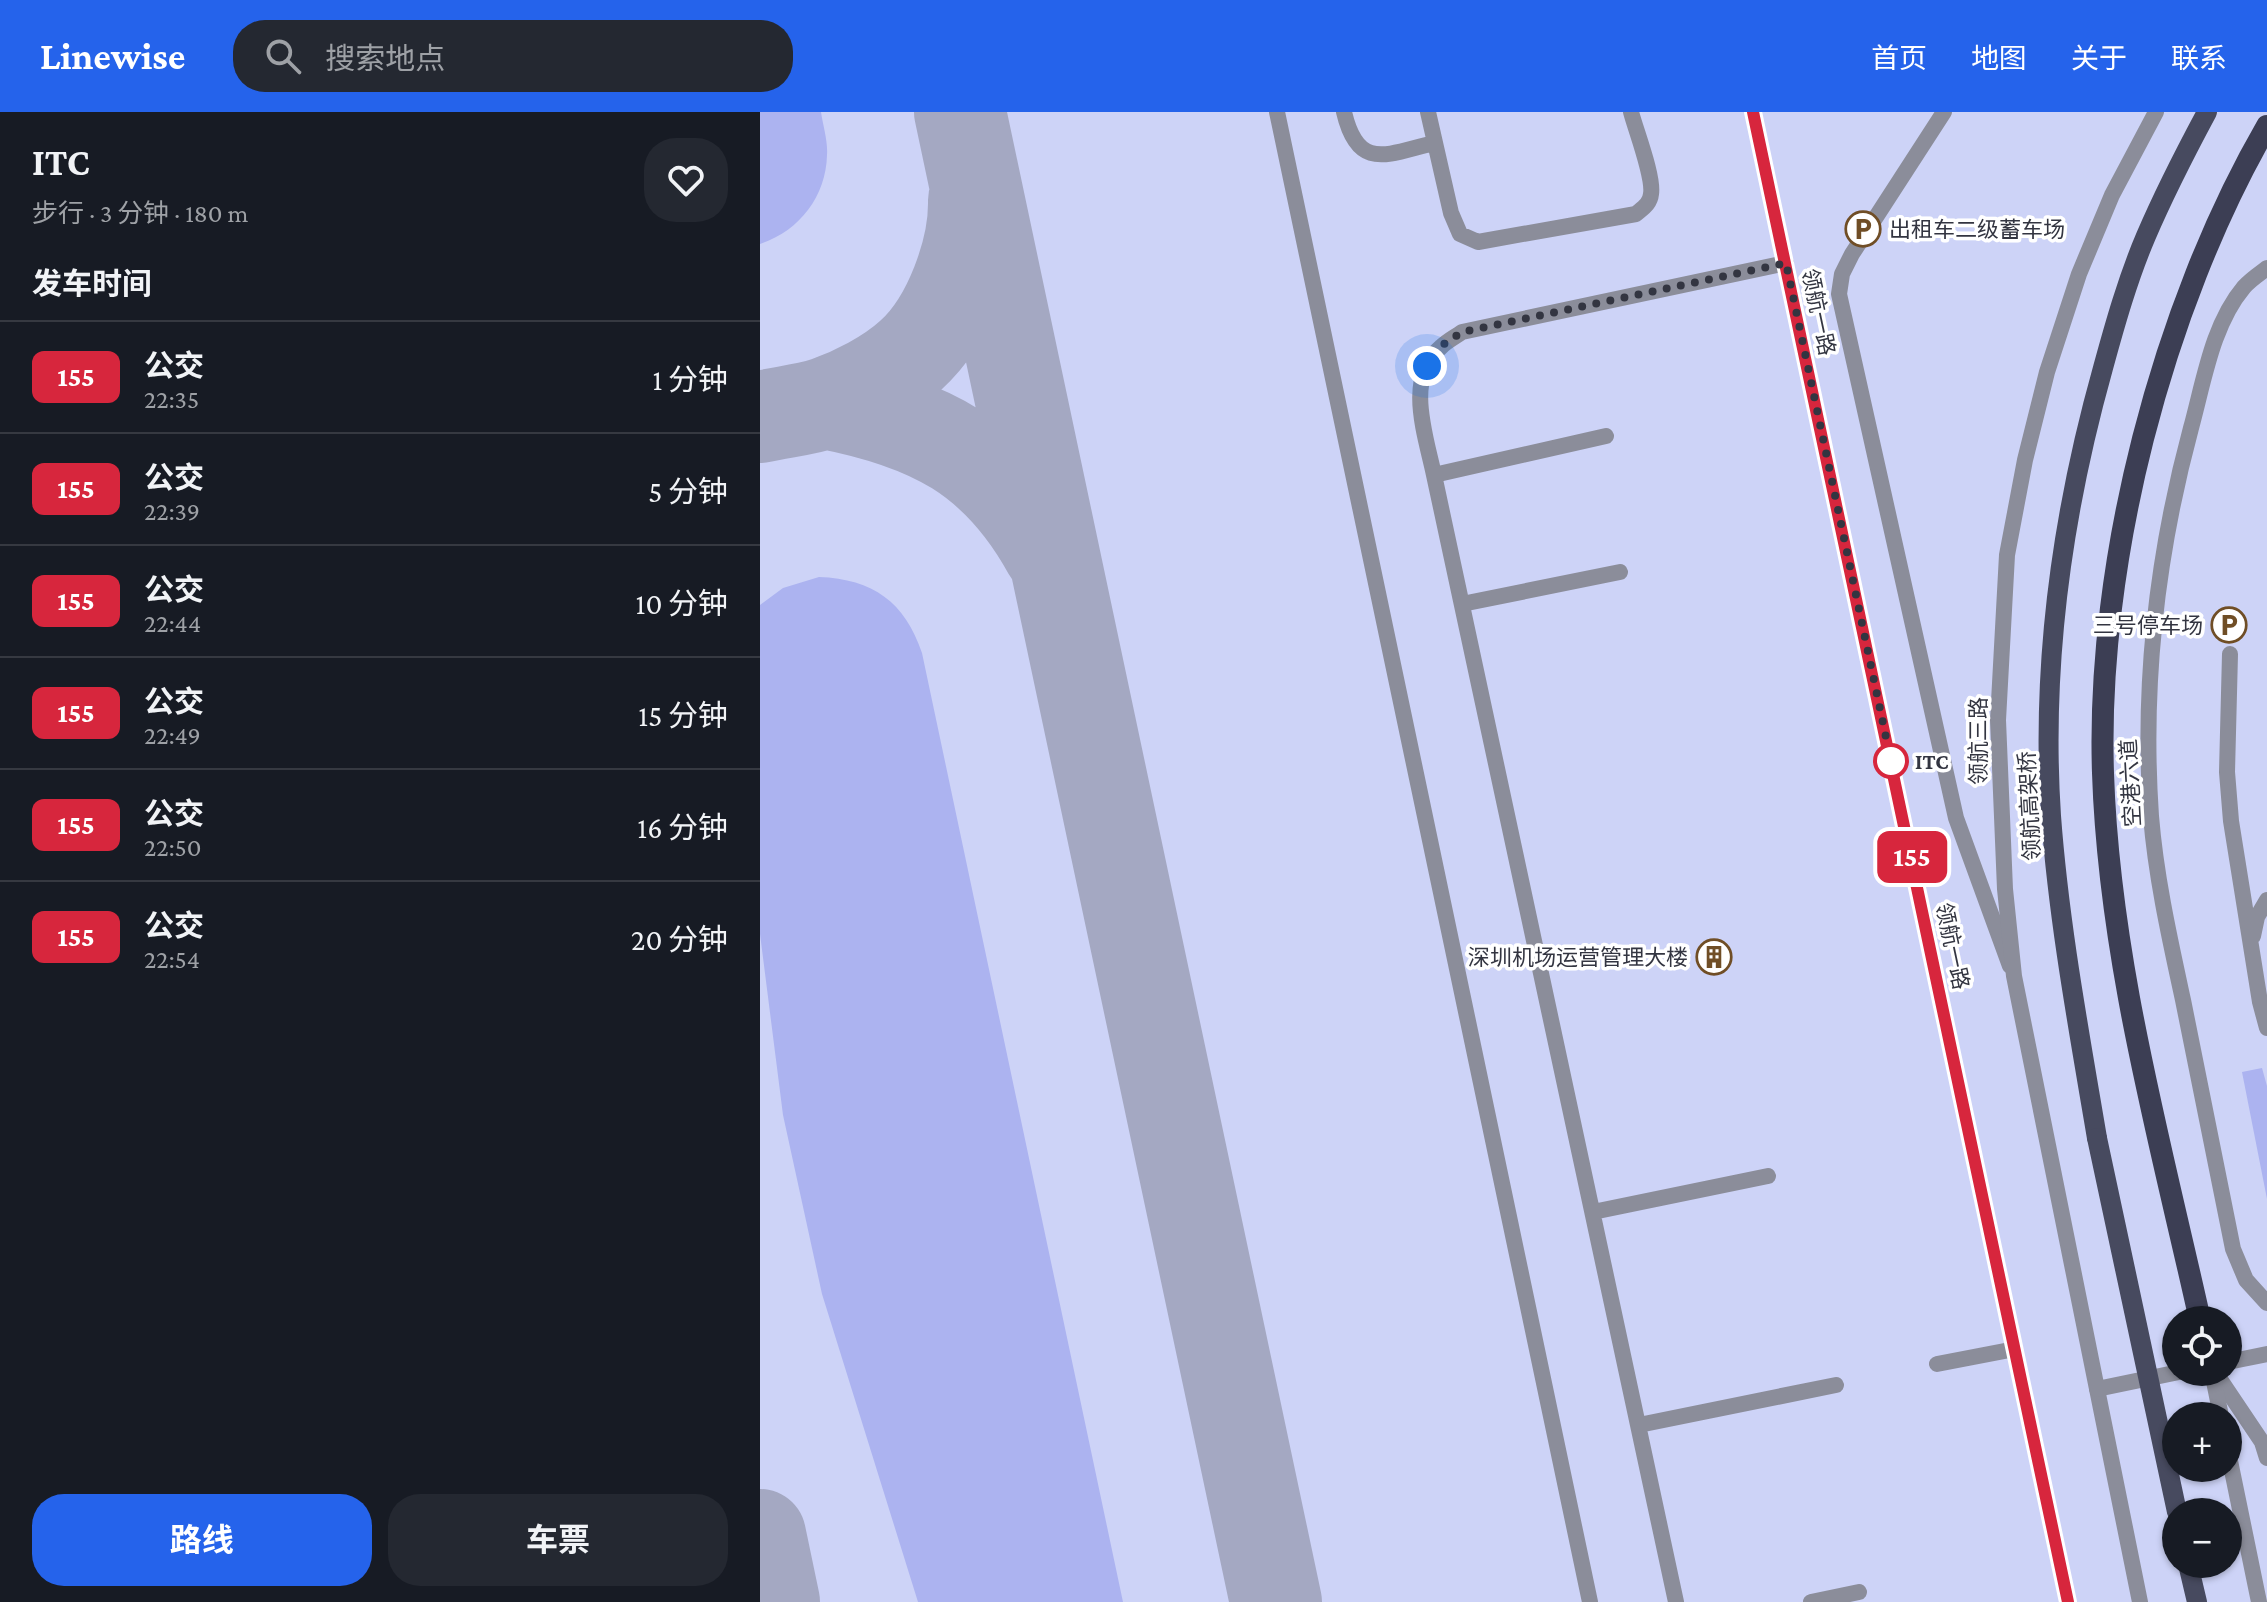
<!DOCTYPE html>
<html lang="zh">
<head>
<meta charset="utf-8">
<style>
	:root { --surface:#171b24; --page:#242831; --text:#f1f3f6; --muted:#9ea1a6; --line:#363941; --accent:#2563eb }
	body { margin:0; font-family:"Crimson Pro","Noto Sans SC",serif; background:var(--page); color:var(--text); height:100vh; display:flex; flex-direction:column; font-size:30px; white-space:nowrap }
	* { box-sizing:border-box; margin:0 }
	p { font-size:26px; color:var(--muted) }
	.icon { flex:none; width:44px; height:44px; fill:none; stroke:currentColor; stroke-width:2; stroke-linecap:round; stroke-linejoin:round }
	.map { position:relative; flex:1; overflow:hidden }
	.panel { display:flex; flex-direction:column; background:var(--surface); width:760px }
	.panel>* { flex:none }
	.badge { padding:0 16px; border-radius:12px; font-size:28px; line-height:52px }
	.buttons { position:absolute; left:1402px; top:1194px; display:grid; gap:16px }
	.buttons a { display:grid; place-items:center; width:80px; height:80px; border-radius:50%; background:var(--surface); box-shadow:0 2px 6px #0004; font-size:40px }
	.you { position:absolute; width:40px; height:40px; margin:-20px; border:6px solid #fff; border-radius:50%; background:#1a73e8; box-shadow:0 0 0 12px #1a73e833 }
	.map>.badge { position:absolute; translate:-50% -50%; box-shadow:0 0 0 4px #fff }
	h2 { padding:0 32px; font-size:30px; line-height:72px }
	.round { display:grid; place-items:center; flex:none; width:84px; height:84px; border-radius:32px; background:var(--page) }
	.head { display:flex; align-items:center; justify-content:space-between; height:136px; padding:0 32px }
	h1 { font-size:38px; font-weight:700; line-height:60px }
	.action { display:flex; gap:16px; margin-top:auto; padding:16px 32px }
	.action a { flex:1; height:92px; border-radius:32px; background:var(--accent); color:#fff; font-size:32px; font-weight:700; line-height:92px; text-align:center }
	.action a+a { background:var(--page); color:var(--text) }
	ul { padding:0; list-style:none }
	li { display:flex; align-items:center; gap:24px; height:112px; padding:0 32px; border-top:2px solid var(--line) }
	li div { flex:1 }
	li b { display:block; font-size:30px }
	li em { font-style:normal }
	li .badge { min-width:88px; font-weight:700; text-align:center }
	header { display:flex; align-items:center; gap:48px; box-sizing:border-box; height:112px; padding:0 40px; background:var(--accent); color:#fff }
	header strong { font-size:38px }
	nav { display:flex; gap:44px; margin-inline-start:auto; font-size:28px }
	.search { width:560px; height:72px; background:var(--page); display:flex; align-items:center; gap:20px; box-sizing:border-box; padding:0 28px; border-radius:32px; color:var(--muted); font-size:30px }
	main { display:flex; flex:1; min-height:0 }
	.map>svg:first-child { display:block }
	.built { fill:#cdd3f7; fill-rule:evenodd }
	.green { fill:#acb3f0 }
	.lines { fill:none; stroke-linecap:round; stroke-linejoin:round }
	.taxiway { stroke:#a4a8c2; stroke-width:92 }
	.service { stroke:#8b8d9a; stroke-width:16 }
	.minor { stroke:#8b8d9a; stroke-width:16 }
	.tertiary { stroke:#8b8d9a; stroke-width:16 }
	.primary { stroke:#474a5f; stroke-width:20 }
	.trunk { stroke:#3c3e54; stroke-width:22 }
	.primary-bridge { stroke:#474a5f; stroke-width:20 }
	.line-casing { stroke:#fff; stroke-width:18 }
	.line { stroke:#d7263d; stroke-width:12 }
	.walk { stroke:#333541; stroke-width:8; stroke-dasharray:0 14.4 }
	.stop-dot { fill:#fff; stroke:#d7263d; stroke-width:4 }
	.labels { text-anchor:middle; stroke-width:7; stroke-linejoin:round; paint-order:stroke }
	.poi-label { font-size:22px; fill:#333541; stroke:#fff; text-anchor:end }
	.street-label { font-size:22px; fill:#333541; stroke:#fff }
	.stop-label { font-size:22px; font-weight:bold; fill:#333541; stroke:#fff; text-anchor:start }
</style>
</head>
<body>
<header>
<strong>Linewise</strong>
<div class="search"><svg class="icon" aria-label="search" viewBox="0 0 24 24"><circle cx="10" cy="10" r="6"/><path d="M15 15l6 6"/></svg>搜索地点</div>
<nav><a>首页</a><a>地图</a><a>关于</a><a>联系</a></nav>
</header>
<main>
<section class="panel">
<div class="head"><div><h1>ITC</h1><p>步行 · 3 分钟 · 180 m</p></div><a class="round"><svg class="icon" aria-label="heart" viewBox="0 0 24 24"><path d="M12 20l-8-8c-3-5 5-10 8-4 3-6 11-1 8 4z"/></svg></a></div>
<h2>发车时间</h2>
<ul>
<li><span class="badge" style="background:#d7263d;color:#fff">155</span><div><b>公交</b><p>22:35</p></div><em>1 分钟</em></li>
<li><span class="badge" style="background:#d7263d;color:#fff">155</span><div><b>公交</b><p>22:39</p></div><em>5 分钟</em></li>
<li><span class="badge" style="background:#d7263d;color:#fff">155</span><div><b>公交</b><p>22:44</p></div><em>10 分钟</em></li>
<li><span class="badge" style="background:#d7263d;color:#fff">155</span><div><b>公交</b><p>22:49</p></div><em>15 分钟</em></li>
<li><span class="badge" style="background:#d7263d;color:#fff">155</span><div><b>公交</b><p>22:50</p></div><em>16 分钟</em></li>
<li><span class="badge" style="background:#d7263d;color:#fff">155</span><div><b>公交</b><p>22:54</p></div><em>20 分钟</em></li>
</ul>
<div class="action"><a>路线</a><a>车票</a></div>
</section>
<div class="map">
<svg width="1507" height="1490" viewBox="0 0 1507 1490">
	<rect width="100%" height="100%" fill="#dadffe"/>
	<path class="built" d="M0,0h1507v1490h-1507zM1416,1208h52v52h-52zM1416,1304h52v52h-52zM1416,1400h52v52h-52z"/>
	<path class="green" d="M0,0h61c2,14 7,29 6,43 -1,42 -28,76 -67,89z
		M59,465c54,2 86,25 103,76l201,949h-205l-96,-308 -39,-179 -23,-181v-329l23,-17z
		M1502,956l5,18v113l-25,-127z"/>
	<g class="lines">
		<path class="taxiway" d="M200,0l316,1490
			M65,291c104,20 172,54 224,149
			M0,305c21,-5 45,-7 66,-14 28,-10 62,-27 85,-48 38,-34 64,-105 63,-155
			M0,1423l14,67"/>
		<path class="service" d="M517,0l313,1490
			M584,0c14,60 43,42 90,31
			M668,0l23,101 9,21 18,8 158,-28c7,-6 14,-10 15,-20 3,-17 -15,-63 -20,-82
			M1184,0l-92,142 -10,20 -3,20 117,524 54,148
			M674,363l172,-39
			M702,492l158,-32
			M1470,542l-3,118 4,49 29,181 7,26
			M1493,824l4,-19 10,-17
			M833,1100l175,-36
			M1177,1252l78,-15
			M1455,1260l47,70 5,16
			M879,1313l197,-40
			M916,1490l-242,-1127c-8,-39 -30,-97 7,-128 6,-6 14,-10 21,-15l324,-69
			M1051,1490l48,-10"/>
		<path class="minor" d="M993,0l315,1490
			M1452,1260l9,44
			M1337,1277l43,213
			M1468,1339l31,151"/>
		<path class="tertiary" d="M1396,0l-44,83 -33,79 -32,98 -22,88 -18,95 -9,165 7,169 9,87 83,413 82,-17
			M1507,156c-8,6 -17,12 -23,19 -32,38 -40,94 -53,141 -34,126 -49,257 -40,388 5,62 19,124 32,184 16,83 33,166 50,249l13,31 21,23
			M1468,1250l39,-8"/>
		<path class="primary" d="M1337,1026c-18,-107 -38,-214 -46,-322 -10,-152 11,-302 52,-448 12,-44 25,-90 43,-132 18,-42 39,-83 61,-124
			M1428,1452l9,38"/>
		<path class="trunk" d="M1440,1208c-40,-180 -91,-362 -97,-547 -7,-210 59,-466 164,-647"/>
		<path class="primary-bridge" d="M1337,1026l80,374"/>
	</g>
	<g class="lines">
		<defs>
			<path id="line" d="M993,0l315,1490"/>
		</defs>
		<use href="#line" class="line-casing"/>
		<use href="#line" class="line"/>
		<path class="walk" d="M667,254l11,-18 24,-16 324,-69 105,498"/>
	</g>
	<defs>
		<symbol id="parking-ring" viewBox="-11 -11 22 22"><circle r="9.5" fill="#fff" stroke="#704e26" stroke-width="1.5"/><path d="M-3.5-5.5H1a3.5 3.5 0 0 1 0 7H-1V5.5H-3.5ZM-1-3.4V-.6H.8a1.4 1.4 0 0 0 0-2.8Z" fill="#704e26"/></symbol>
		<symbol id="building-ring" viewBox="-11 -11 22 22"><circle r="9.5" fill="#fff" stroke="#704e26" stroke-width="1.5"/><path d="M-4-6H4V6H1V3H-1V6H-4ZM-2.5-4.3h1.7v1.8h-1.7ZM.8-4.3h1.7v1.8H.8ZM-2.5-1h1.7V.8h-1.7ZM.8-1h1.7V.8H.8Z" fill="#704e26"/></symbol>
	</defs>
	<g fill-rule="evenodd">
		<use href="#parking-ring" x="1083" y="97" width="40" height="40"/>
		<use href="#parking-ring" x="1449" y="493" width="40" height="40"/>
		<use href="#building-ring" x="934" y="825" width="40" height="40"/>
	</g>
	<circle class="stop-dot" cx="1131" cy="649" r="16"/>
	<g class="labels">
		<g class="poi-label">
			<text x="1129" y="125" text-anchor="start">出租车二级蓄车场</text>
			<text x="1443" y="521">三号停车场</text>
			<text x="928" y="853">深圳机场运营管理大楼</text>
		</g>
		<g class="street-label">
			<text transform="translate(1059 200) rotate(78)" y="8">领航一路</text>
			<text transform="translate(1218 629) rotate(-90)" y="8">领航三路</text>
			<text transform="translate(1370 671) rotate(-93)" y="8">空港六道</text>
			<text transform="translate(1269 694) rotate(-93)" y="8">领航高架桥</text>
			<text transform="translate(1193 834) rotate(78)" y="8">领航一路</text>
		</g>
		<g class="stop-label">
			<text x="1155" y="657">ITC</text>
		</g>
	</g>
</svg>
<div class="buttons">
<a><svg class="icon" aria-label="locate" viewBox="0 0 24 24"><circle cx="12" cy="12" r="6"/><path d="M12 2v4M12 18v4M2 12h4M18 12h4"/></svg></a>
<a>+</a>
<a>−</a>
</div>
<div class="you" style="left:667px;top:254px"></div>
<b class="badge" style="left:1152px;top:745px;background:#d7263d;color:#fff">155</b>
</div>
</main>
</body>
</html>
